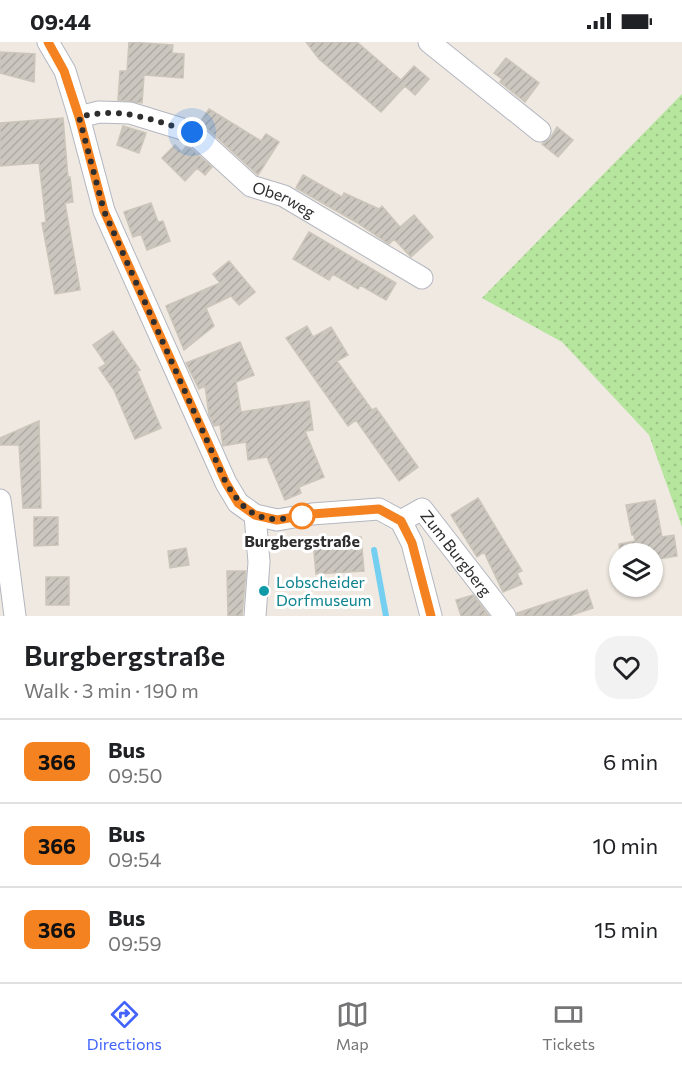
<!DOCTYPE html>
<html lang="en">
<head>
<meta charset="utf-8">
<style>
	:root { --surface:#fff; --page:#f2f2f2; --text:#202124; --muted:#757577; --line:#e0e0e0; --accent:#4264fb }
	body { margin:0; font-family:Commissioner,sans-serif; background:var(--page); color:var(--text); height:100vh; display:flex; flex-direction:column; font-size:22px; white-space:nowrap }
	* { box-sizing:border-box; margin:0 }
	p { font-size:20px; color:var(--muted) }
	.icon { flex:none; width:33px; height:33px; fill:none; stroke:currentColor; stroke-width:2; stroke-linecap:round; stroke-linejoin:round }
	.map { position:relative; height:574px; overflow:hidden }
	.sheet { display:flex; flex-direction:column; background:var(--surface); flex:1 }
	.sheet>* { flex:none }
	.badge { padding:0 12px; border-radius:9px; font-size:21px; line-height:39px }
	.controls { position:absolute; left:609px; top:501px; display:grid; gap:12px }
	.controls a { display:grid; place-items:center; width:54px; height:54px; border-radius:50%; background:var(--surface); box-shadow:0 2px 4px #0004; font-size:30px }
	.you { position:absolute; width:30px; height:30px; margin:-15px; border:4px solid #fff; border-radius:50%; background:#1a73e8; box-shadow:0 0 0 9px #1a73e833 }
	.map>.badge { position:absolute; translate:-50% -50%; box-shadow:0 0 0 3px #fff }
	.round { display:grid; place-items:center; flex:none; width:63px; height:63px; border-radius:24px; background:var(--page) }
	.headline { display:flex; align-items:center; justify-content:space-between; height:102px; padding:0 24px }
	h1 { font-size:28px; font-weight:600; line-height:45px }
	ul { padding:0; list-style:none }
	li { display:flex; align-items:center; gap:18px; height:84px; padding:0 24px; border-top:2px solid var(--line) }
	li div { flex:1 }
	li b { display:block; font-size:22px }
	li em { font-style:normal }
	li .badge { min-width:66px; font-weight:700; text-align:center }
	.status { display:flex; justify-content:space-between; align-items:center; height:42px; padding:0 30px; background:var(--surface); direction:ltr }
	.status svg { height:16px; fill:currentColor }
	.dock { display:flex; justify-content:space-around; align-items:center; height:84px; border-top:2px solid var(--line); background:var(--surface); font-size:16px; color:var(--muted) }
	.dock a { display:grid; justify-items:center; gap:3px }
	.dock .selected { color:var(--accent) }
	.map>svg:first-child { display:block }
	.grass { fill:url(#grass-dots) }
	.lines { fill:none; stroke-linecap:round; stroke-linejoin:round }
	.stream { stroke:#75cff0; stroke-width:6 }
	.building { fill:url(#building-hatch); stroke:#cbc5ba; stroke-width:1.5 }
	.minor-casing { stroke:#b4b7c1; stroke-width:23 }
	.minor { stroke:#fff; stroke-width:21 }
	.line-casing { stroke:#fff; stroke-width:14 }
	.line { stroke:#f58220; stroke-width:9 }
	.walk { stroke:#2e2e2e; stroke-width:6; stroke-dasharray:0 10.8 }
	.stop-dot { fill:#fff; stroke:#f58220; stroke-width:3 }
	.culture-dot { fill:#0f9aa8; stroke:#fff; stroke-width:2 }
	.labels { text-anchor:middle; stroke-width:6; stroke-linejoin:round; paint-order:stroke }
	.street-label { font-size:16px; fill:#2e2e2e; stroke:#fff }
	.stop-label { font-size:16px; font-weight:bold; fill:#2e2e2e; stroke:#fff }
	.culture-label { font-size:16px; fill:#0d838f; stroke:#fff; text-anchor:start }
</style>
</head>
<body>
<div class="status"><b>09:44</b><svg viewBox="0 0 49 12"><path d="M0 12V9h3v3zM5 12V6h3v6zM10 12V3h3v9zM15 12V0h3v12zM26 1h20v11H26zM47 4h2v5h-2z"/></svg></div>
<div class="map">
<svg width="682" height="574" viewBox="0 0 682 574">
	<defs>
		<pattern id="grass-dots" width="8" height="8" patternUnits="userSpaceOnUse" patternTransform="scale(1.5)"><rect width="8" height="8" fill="#b6e59e"/><path d="M2 2h.1M6 6h.1" fill="none" stroke="#9dc588" stroke-width="1.8" stroke-linecap="round"/></pattern>
		<pattern id="building-hatch" width="6" height="6" patternUnits="userSpaceOnUse" patternTransform="scale(1.5)"><rect width="6" height="6" fill="#cbc7bf"/><path d="M-1 1l2-2M0 6l6-6M5 7l2-2" fill="none" stroke="#afaba4"/></pattern>
	</defs>
	<rect width="100%" height="100%" fill="#efe9e1"/>
	<path class="grass" d="M682,52v433l-33,-92 -87,-93 -80,-44z"/>
	<g class="lines">
		<path class="stream" d="M374,508l12,66"/>
	</g>
	<path class="building" d="M129,0l44,3 -1,8 12,1 -1,24 -39,-3 -2,28 -24,-3 2,-29h7z
		M306,0h51l44,38 13,-14 15,13 -14,16 -10,-9 -24,26 -62,-53z
		M0,10l35,2 -1,28 -34,-9z
		M506,16l33,25 -14,19 -25,-20 2,-3 -8,-6z
		M209,67l52,32 5,-7 13,8 -21,33 -58,-53z
		M63,76l5,59h2l3,25 -8,1 15,87 -25,4 -13,-71 4,-1 -7,-59 -39,3v-43z
		M123,84l23,7 -7,20 -22,-8z
		M557,85l16,13 -15,17 -16,-13 8,-5z
		M175,103l7,7 5,-7 25,22 -7,8 -8,-7 -12,13 -23,-23z
		M303,133l39,22 2,-4 35,16 3,-3 18,21 14,-12 19,22 -22,20 -17,-18 -5,5 -33,-22 -60,-34z
		M151,161l7,19 5,-1 7,20 -23,9 -6,-16 -8,3 -9,-25z
		M309,190l87,51 -10,17 -26,-15 -2,4 -25,-15 -4,6 -36,-21z
		M229,219l26,31 -16,13 -8,-9 -25,12 8,18 -30,24 -18,-44 54,-23 -7,-9z
		M307,284l6,11 18,-10 17,28 -11,6 35,49 4,-2 42,59 -19,14 -43,-61 -8,6 -62,-88z
		M113,289l27,39 -3,1 24,57 -26,11 -21,-49 -15,-22 7,-4 -13,-19z
		M240,300l14,33 -18,7 5,30 68,-11 4,29 -8,1 19,46 -25,10 2,6 -16,7 -18,-43 -19,3 -2,-18 -23,4 -3,-21 -6,1 -5,-11 -4,-29 -6,3 -13,-26z
		M39,379l2,87h-18l-4,-63h-19v-7z
		M478,456l44,73 -5,2 5,11 -19,8 -19,-40 -7,5 -26,-42z
		M655,458l7,37 12,-2 3,21 -25,4v-6h-32l-1,-10 16,-3 -1,-6h-2l-6,-30z
		M34,475h24v28l-24,1z
		M361,495l3,34 -48,3 -3,-33z
		M186,506l3,17 -19,3 -2,-17z
		M227,529h19l-4,45h-14z
		M46,535h23v28h-23z
		M587,548l6,18 -24,8h-52v-3z
		M473,553l16,21h-28l-5,-16z"/>
	<g class="lines">
		<defs>
			<g id="minor">
				<path d="M48,0l17,29 14,46 25,94 122,272 12,20 17,12 22,5 35,-6 67,-5 22,12 11,22 19,73"/>
				<path d="M429,0l111,89"/>
				<path id="s1" d="M79,75l20,-5 31,1 62,19 59,54 33,10 138,82"/>
				<path d="M0,458l15,116"/>
				<path d="M255,473l4,47 -4,54"/>
				<path id="s2" d="M401,479l21,-12 83,107"/>
			</g>
		</defs>
		<use href="#minor" class="minor-casing"/>
		<use href="#minor" class="minor"/>
	</g>
	<g class="lines">
		<defs>
			<path id="line" d="M48,0l16,29 15,46 25,94 122,272 12,20 17,12 22,5 35,-6 67,-5 22,12 11,22 19,73"/>
		</defs>
		<use href="#line" class="line-casing"/>
		<use href="#line" class="line"/>
		<path class="walk" d="M192,90c-40,-12 -70,-26 -113,-15l25,94 122,272c13,20 25,37 52,36 8,0 16,-2 24,-3"/>
	</g>
	<circle class="stop-dot" cx="302" cy="474" r="12"/>
	<circle class="culture-dot" cx="264" cy="549" r="6"/>
	<g class="labels">
		<g class="street-label">
			<text dy="6" stroke="none"><textPath href="#s1" startOffset="232">Oberweg</textPath></text>
			<text dy="6" stroke="none"><textPath href="#s2" startOffset="80">Zum Burgberg</textPath></text>
		</g>
		<g class="stop-label">
			<text x="302" y="505">Burgbergstraße</text>
		</g>
		<g class="culture-label">
			<text x="276" y="546">Lobscheider<tspan x="276" dy="18">Dorfmuseum</tspan></text>
		</g>
	</g>
</svg>
<div class="controls">
<a><svg class="icon" aria-label="layers" viewBox="0 0 24 24"><path d="M12 4l9 5-9 5-9-5zM3 14l9 5 9-5"/></svg></a>
</div>
<div class="you" style="left:192px;top:90px"></div>
</div>
<section class="sheet">
<div class="headline"><div><h1>Burgbergstraße</h1><p>Walk · 3 min · 190 m</p></div><a class="round"><svg class="icon" aria-label="heart" viewBox="0 0 24 24"><path d="M12 20l-8-8c-3-5 5-10 8-4 3-6 11-1 8 4z"/></svg></a></div>
<ul>
<li><span class="badge" style="background:#f58220;color:#111">366</span><div><b>Bus</b><p>09:50</p></div><em>6 min</em></li>
<li><span class="badge" style="background:#f58220;color:#111">366</span><div><b>Bus</b><p>09:54</p></div><em>10 min</em></li>
<li><span class="badge" style="background:#f58220;color:#111">366</span><div><b>Bus</b><p>09:59</p></div><em>15 min</em></li>
</ul>
</section>
<nav class="dock">
<a class="selected"><svg class="icon" aria-label="directions" viewBox="0 0 24 24"><path d="M12 3l9 9-9 9-9-9zM9 14v-3h6M13 9l2 2-2 2"/></svg>Directions</a>
<a><svg class="icon" aria-label="map" viewBox="0 0 24 24"><path d="M3 6l6-2 6 2 6-2v14l-6 2-6-2-6 2zM9 4v14M15 6v14"/></svg>Map</a>
<a><svg class="icon" aria-label="tickets" viewBox="0 0 24 24"><path d="M3 7h18v10H3zM15 7v10"/></svg>Tickets</a>
</nav>
</body>
</html>
